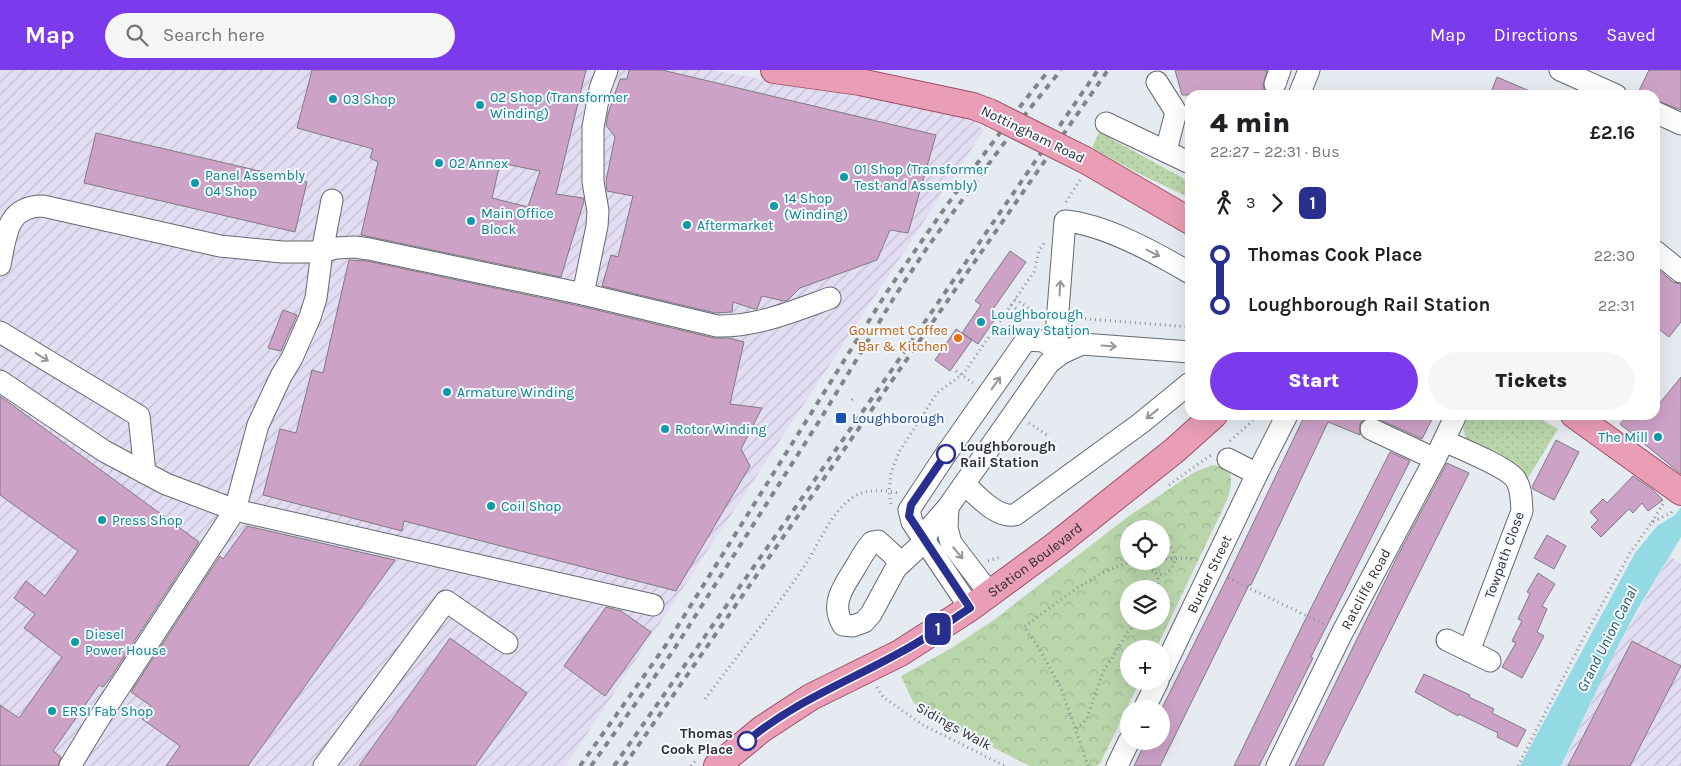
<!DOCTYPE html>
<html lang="en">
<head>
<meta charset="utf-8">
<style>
	:root { --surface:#fff; --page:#f6f6f6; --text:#202124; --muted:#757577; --accent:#7c3aed }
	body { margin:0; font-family:Karla,sans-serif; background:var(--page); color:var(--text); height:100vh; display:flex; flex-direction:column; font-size:19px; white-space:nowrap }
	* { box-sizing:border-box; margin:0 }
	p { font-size:16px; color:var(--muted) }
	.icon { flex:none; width:28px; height:28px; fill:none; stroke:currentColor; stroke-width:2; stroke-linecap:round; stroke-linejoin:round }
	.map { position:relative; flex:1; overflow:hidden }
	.details { position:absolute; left:1185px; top:20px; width:475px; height:330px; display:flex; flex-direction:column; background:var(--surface); border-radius:15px; box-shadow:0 5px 20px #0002 }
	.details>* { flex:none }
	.badge { padding:0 10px; border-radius:8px; font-size:18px; line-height:32px }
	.tools { position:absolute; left:1120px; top:450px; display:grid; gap:10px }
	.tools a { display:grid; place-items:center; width:50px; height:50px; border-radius:50%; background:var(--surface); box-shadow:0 5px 20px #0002; font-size:25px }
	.map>.badge { position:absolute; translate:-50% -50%; box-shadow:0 0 0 2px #fff }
	.legs { display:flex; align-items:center; gap:8px; height:55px; padding:0 25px; font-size:16px }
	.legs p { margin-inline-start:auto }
	.headline { display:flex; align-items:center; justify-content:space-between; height:85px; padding:0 25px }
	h1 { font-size:28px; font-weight:800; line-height:38px }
	.cta { display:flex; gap:10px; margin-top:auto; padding:10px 25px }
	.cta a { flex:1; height:58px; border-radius:30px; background:var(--accent); color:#fff; font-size:20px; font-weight:800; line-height:58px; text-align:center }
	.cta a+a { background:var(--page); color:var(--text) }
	ul { padding:0 25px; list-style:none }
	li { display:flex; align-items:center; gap:18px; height:50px; font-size:19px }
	li i { display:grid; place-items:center; width:8px; height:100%; margin:0 6px; background:currentColor }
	li i::after { content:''; width:12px; height:12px; margin:-6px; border:4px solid; border-radius:50%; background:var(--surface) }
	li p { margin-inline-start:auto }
	li:first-child i { background:linear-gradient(#0000 50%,currentColor 0) }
	li:last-child i { background:linear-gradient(currentColor 50%,#0000 0) }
	header { display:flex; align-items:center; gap:30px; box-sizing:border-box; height:70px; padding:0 25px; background:var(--accent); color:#fff }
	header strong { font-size:24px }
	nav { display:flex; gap:28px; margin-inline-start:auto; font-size:18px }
	.search { width:350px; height:45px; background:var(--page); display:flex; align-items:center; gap:12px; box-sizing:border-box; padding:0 18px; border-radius:28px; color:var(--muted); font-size:19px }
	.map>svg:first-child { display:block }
	.industrial { fill:url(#industrial-furrows) }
	.grass { fill:url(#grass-dots) }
	.park { fill:url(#park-crowns); fill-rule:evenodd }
	.water { fill:#94dae5 }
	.building { fill:#cda2c7; stroke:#807a7f; fill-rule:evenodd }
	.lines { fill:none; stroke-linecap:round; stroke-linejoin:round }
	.minor-casing { stroke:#65696f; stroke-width:23 }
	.major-casing { stroke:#9e4d66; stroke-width:28 }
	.path { stroke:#8b8f94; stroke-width:3; stroke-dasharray:1 4; stroke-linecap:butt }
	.minor { stroke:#fff; stroke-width:21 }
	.major { stroke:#ea9eb5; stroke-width:26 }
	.rail { stroke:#818489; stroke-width:4; stroke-dasharray:6 6; stroke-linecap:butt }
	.major-bridge-casing { stroke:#9e4d66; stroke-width:28; stroke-linecap:butt }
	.major-bridge { stroke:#ea9eb5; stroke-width:26 }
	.oneway { stroke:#969698 }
	.line-1-casing { stroke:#fff; stroke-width:11 }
	.line-1 { stroke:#282f8f; stroke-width:8 }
	.culture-dot { fill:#0f9aa8; stroke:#f4f8fe; stroke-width:2 }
	.food-dot { fill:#e8710a; stroke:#f4f8fe; stroke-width:2 }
	.transit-dot { fill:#1a4fb4; stroke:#f4f8fe; stroke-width:2 }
	.stop-1-dot { fill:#fff; stroke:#282f8f; stroke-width:2.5 }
	.labels { text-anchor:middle; stroke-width:4; stroke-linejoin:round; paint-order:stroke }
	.culture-label { font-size:14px; fill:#0d838f; stroke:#f4f8fe; text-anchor:start }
	.street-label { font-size:14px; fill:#2c2e31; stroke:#f4f8fe }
	.food-label { font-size:14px; fill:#c56008; stroke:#f4f8fe; text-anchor:end }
	.transit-label { font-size:14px; fill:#164399; stroke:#f4f8fe; text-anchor:start }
	.stop-label { font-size:14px; font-weight:bold; fill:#2c2e31; stroke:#f4f8fe; text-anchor:start }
	.water-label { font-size:15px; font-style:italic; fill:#1f5961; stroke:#f4f8fe }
</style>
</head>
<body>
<header>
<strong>Map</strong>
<div class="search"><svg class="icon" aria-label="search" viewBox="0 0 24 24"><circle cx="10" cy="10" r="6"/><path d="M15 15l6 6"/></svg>Search here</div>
<nav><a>Map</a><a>Directions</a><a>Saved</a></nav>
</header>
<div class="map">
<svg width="1681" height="696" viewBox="0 0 1681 696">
	<defs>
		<pattern id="industrial-furrows" width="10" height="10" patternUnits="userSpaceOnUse" patternTransform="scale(1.25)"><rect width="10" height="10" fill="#e3ddf3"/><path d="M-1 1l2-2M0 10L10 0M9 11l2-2" fill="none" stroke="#c3bed1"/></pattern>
		<pattern id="grass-dots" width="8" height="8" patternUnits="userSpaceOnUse" patternTransform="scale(1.25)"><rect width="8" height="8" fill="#b9d6ab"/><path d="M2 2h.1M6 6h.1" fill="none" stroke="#9fb894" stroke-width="1.8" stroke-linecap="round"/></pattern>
		<pattern id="park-crowns" width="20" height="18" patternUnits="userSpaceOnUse" patternTransform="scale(1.25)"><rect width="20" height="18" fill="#b9d6ab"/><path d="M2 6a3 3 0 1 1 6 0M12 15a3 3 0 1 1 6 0" fill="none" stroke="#9fb894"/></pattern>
	</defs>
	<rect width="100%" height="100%" fill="#e6ebf2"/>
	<path class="industrial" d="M0,0h711l199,35 63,15 11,10 -418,636h-566z
		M1670,486l11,8v202h-119l53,-114z"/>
	<path class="grass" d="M1099,62l91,50v16l-52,-25 -46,-25z
		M1471,345h63l24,14 -33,54 -13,-19 -7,-7 -38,-18c-6,-9 -4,-17 4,-24z"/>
	<path class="park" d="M1212,395c24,2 21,17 15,35l-71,149h-27v32h11l-40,83 -4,2h-66l-96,-48 -21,-16 -12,-26 49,-27 45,-30 134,-103 64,-43zM1129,459h32v32h-32zM1129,519h32v32h-32z"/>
	<path class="water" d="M1681,437v30l-45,75 -21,40 -54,114h-41l115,-213 22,-27 18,-11z"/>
	<path class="building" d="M312,0h274l-30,124 27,4 1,3 -23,76 -200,-42 17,-73 -8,-4 3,-9 -76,-21zM500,93l40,8 -12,36 -36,-9z
		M629,0h33l274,65 -28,98 -18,-3 -13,30 -77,28 -12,12 -4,1 -22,-5 -5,13h-3l-21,-7 -1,10 -17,1 -113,-27 9,-31 7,2 15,-61 -26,-5 -1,-10 9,-44 -9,-12 2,-11 12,-35h7z
		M1175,0h92l-4,16 2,6 5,3h-88z
		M1649,0h32v40l-26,-10v-5h-18z
		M1497,7l42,18h-49z
		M96,63l211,49 -12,50 -211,-49z
		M1010,181l16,11 -35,50 6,4 -19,28 -16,-11 19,-28 -6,-4z
		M349,190l18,1 213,45 134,32h15l15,4 -14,62 32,4 -21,41 9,17 -74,125 -272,-70 -2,10 -139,-36 17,-66 16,4 16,-63 11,3z
		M1655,197l18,15 8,2v38l-12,15 -14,-11z
		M283,240l14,5 -16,36 -13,-3z
		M956,259l16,11 -22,31 -15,-11z
		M1681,307v97l-61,-50 8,-9h11l6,5 5,-5h5v-6z
		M0,326l199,146 -88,135 -8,10 -4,-2 -46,66 8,6 -3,9h-58v-61l19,13 43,-61 -38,-29 11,-14 -21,-16 12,-17 19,15 33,-45 -78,-56z
		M1305,345h129l-12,24 -46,-21 -7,-1 -6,2 -3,5v11l-32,-13 -77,163h-2l-89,181h-26l12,-25h15v-31l64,-128z
		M1556,370l23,12 -25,48 -21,-11 -1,-2z
		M1390,382l20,9 -99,196 2,1 -54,108h-25l74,-152z
		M1447,393l22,10 -146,293h-28l102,-209z
		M1633,406l20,14 10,10 -15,11 -6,-8 -9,10 -4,-4 -28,28 -10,-10 7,-7 -8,-8 13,-13 4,4z
		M247,456l148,34 -147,206h-82l14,-20 -38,-27 9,-13 -20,-14 89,-136 3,3z
		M1547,465l19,11 -12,23 -20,-11z
		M1538,503l17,11 -13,22 5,3 -10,23 7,4 -22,42 -20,-11 14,-24 -4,-2 10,-20 -4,-2 12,-25 -3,-2z
		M606,537l15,4 30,21 -46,64 -41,-30z
		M450,568l77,55 -52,73h-116z
		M1632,571l49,25 -51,100h-62z
		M1424,604l46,21 -1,2 25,12 -2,4 34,17 -9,17 -20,-10 1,-4 -39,-19 -1,2 -43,-24z"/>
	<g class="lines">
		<defs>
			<g id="minor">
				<path d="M1560,0l56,25"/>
				<path d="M1157,12l19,30 -10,39"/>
				<path d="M1275,14l5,-14"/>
				<path d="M1299,25l10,-25"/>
				<path d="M1655,42l26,12"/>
				<path d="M1106,53l84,40"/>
				<path d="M1655,181l26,21"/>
				<path d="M0,195c6,-29 6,-59 43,-59l177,40 62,6h40l14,-4 19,-1 14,2 214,45 134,32c39,1 77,-15 113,-28"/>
				<path d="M583,224l14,-68 1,-15 -5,-29v-55l7,-38 7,-19"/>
				<path d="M0,262l139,84 6,57"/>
				<path d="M1062,283l-6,-17 9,-115c39,3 91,32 125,52"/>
				<path d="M0,311l104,70 62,33 69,26 418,95"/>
				<path d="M1371,359l64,30"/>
				<path d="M1444,371c16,7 65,27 72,39 6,10 5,20 6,31l-53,140"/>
				<path d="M1228,389l29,15"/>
				<path d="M965,415c13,11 31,33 50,30l126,-92 49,-40"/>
				<path d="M948,437l-1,21 4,15 39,51"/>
				<path d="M902,493l-24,-22 -6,1c-7,8 -12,17 -17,26 -12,19 -25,36 -12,57l10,1 11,-4 7,-8 25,-46 29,-27 4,-12 19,-22 101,-144 13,-10 20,-9 108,8"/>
				<path d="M970,538l-58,-86 -3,-12 37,-56 80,-114 17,1 19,12"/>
				<path d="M1447,570l43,21"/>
				<path id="s1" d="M1161,604l96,-200 30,-59"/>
				<path d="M1144,639l14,-28"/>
				<path d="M70,696l28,-46 137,-210 23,-85 23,-49 11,-18 18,-41 6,-19 6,-46 10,-52"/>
				<path d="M324,696l122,-165 61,42"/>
				<path d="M1117,696l12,-25"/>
				<path id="s2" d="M1277,696l65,-133 93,-174 21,-44"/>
			</g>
			<g id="major">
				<path d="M774,0l86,12 113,24 16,6"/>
				<path d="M1085,90l105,61"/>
				<path d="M1574,345l107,77"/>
				<path id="s3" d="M717,696l45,-37 49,-32 89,-44 70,-45 87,-64 118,-94 39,-35"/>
			</g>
		</defs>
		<use href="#minor" class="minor-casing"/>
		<use href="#major" class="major-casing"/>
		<path class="path" d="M1066,132l14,-22
			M1015,229l24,16
			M1011,235l22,15
			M1075,248l115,9
			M956,301l17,12
			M852,330l2,-3
			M884,353l3,-4
			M1029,353l18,12
			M1230,371l29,-26
			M1169,415l42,-30
			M891,434l-2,-13 2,-18 8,-21 38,-59 27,-20 18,-26 52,-75 5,-21 5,-8
			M1652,452l11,-18
			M1161,489l29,-1 5,2
			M988,491l13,-4
			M1149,491v6l8,7 7,1c12,-7 14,-22 4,-31l-7,-1
			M1228,508l98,47
			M1157,519l2,-15
			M877,617l6,10 40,28 82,41
			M705,629c32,-43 66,-84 96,-128 17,-23 30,-63 56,-76 12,-6 28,-5 41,-2
			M1076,658l8,-6 3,-4 16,-46 25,-40 10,-11
			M691,696l5,-6
			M1088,696l-27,-78 -22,-40 -15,-21c33,-24 70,-56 110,-66
			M1518,696l64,-125 48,-88 22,-31 19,-9 2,-3"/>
		<use href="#minor" class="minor"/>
		<use href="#major" class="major"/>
		<path class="rail" d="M580,696l86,-121 221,-353c51,-76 105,-151 162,-222
			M591,696l82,-115 150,-236 72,-119 34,-51 98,-133 34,-42
			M614,696l275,-392 209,-304
			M624,696l484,-696"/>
		<defs>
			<path id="major-bridge" d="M989,42l96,48"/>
		</defs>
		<use href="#major-bridge" class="major-bridge-casing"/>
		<use href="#major-bridge" class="major-bridge"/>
	</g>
	<defs><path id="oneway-shaft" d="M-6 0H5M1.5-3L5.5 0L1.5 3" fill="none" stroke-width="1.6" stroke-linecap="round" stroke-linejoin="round" transform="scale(1.25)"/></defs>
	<g class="oneway">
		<use href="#oneway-shaft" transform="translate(1153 183) rotate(27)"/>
		<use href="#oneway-shaft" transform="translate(1060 218) rotate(-86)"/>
		<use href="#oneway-shaft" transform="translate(1109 276) rotate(4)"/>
		<use href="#oneway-shaft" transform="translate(42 287) rotate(31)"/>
		<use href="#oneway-shaft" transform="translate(996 313) rotate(-55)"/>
		<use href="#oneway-shaft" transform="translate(1152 344) rotate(142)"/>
		<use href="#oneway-shaft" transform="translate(958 483) rotate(50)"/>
	</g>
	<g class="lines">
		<defs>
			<path id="line-1" d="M747,671c47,-39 100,-59 152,-88 25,-13 48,-30 71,-45l-61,-92 2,-11 35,-51"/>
		</defs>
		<use href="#line-1" class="line-1-casing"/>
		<use href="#line-1" class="line-1"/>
	</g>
	<g class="culture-dot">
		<circle cx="333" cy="29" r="5"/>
		<circle cx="480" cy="35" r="5"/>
		<circle cx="439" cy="93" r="5"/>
		<circle cx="844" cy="107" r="5"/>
		<circle cx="195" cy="113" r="5"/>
		<circle cx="774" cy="136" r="5"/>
		<circle cx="471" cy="151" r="5"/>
		<circle cx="687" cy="155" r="5"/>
		<circle cx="981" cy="252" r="5"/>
		<circle cx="447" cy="322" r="5"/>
		<circle cx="665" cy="359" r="5"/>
		<circle cx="1658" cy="367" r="5"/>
		<circle cx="491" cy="436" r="5"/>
		<circle cx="102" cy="450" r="5"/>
		<circle cx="75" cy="572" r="5"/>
		<circle cx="52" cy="641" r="5"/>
	</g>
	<circle class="food-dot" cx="958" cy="268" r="5"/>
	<rect class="transit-dot" x="835" y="342" width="12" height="12" rx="2.5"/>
	<g class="stop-1-dot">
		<circle cx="946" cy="384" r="9"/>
		<circle cx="747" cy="671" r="9"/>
	</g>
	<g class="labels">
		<g class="culture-label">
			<text x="490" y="32">02 Shop (Transformer<tspan x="490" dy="16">Winding)</tspan></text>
			<text x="343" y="34">03 Shop</text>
			<text x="449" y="98">02 Annex</text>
			<text x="854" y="104">01 Shop (Transformer<tspan x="854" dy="16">Test and Assembly)</tspan></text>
			<text x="205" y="110">Panel Assembly<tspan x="205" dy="16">04 Shop</tspan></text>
			<text x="784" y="133">14 Shop<tspan x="784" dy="16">(Winding)</tspan></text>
			<text x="481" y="148">Main Office<tspan x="481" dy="16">Block</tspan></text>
			<text x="697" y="160">Aftermarket</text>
			<text x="991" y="249">Loughborough<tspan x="991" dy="16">Railway Station</tspan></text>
			<text x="457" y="327">Armature Winding</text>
			<text x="675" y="364">Rotor Winding</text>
			<text x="1648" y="372" text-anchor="end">The Mill</text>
			<text x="501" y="441">Coil Shop</text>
			<text x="112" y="455">Press Shop</text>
			<text x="85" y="569">Diesel<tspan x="85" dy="16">Power House</tspan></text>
			<text x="62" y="646">ERSI Fab Shop</text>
		</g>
		<g class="street-label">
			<text transform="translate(1033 64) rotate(26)" y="5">Nottingham Road</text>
			<text transform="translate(1504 485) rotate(-70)" y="5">Towpath Close</text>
			<text dy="5" stroke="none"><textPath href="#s3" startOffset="380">Station Boulevard</textPath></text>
			<text dy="5" stroke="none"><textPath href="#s1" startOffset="111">Burder Street</textPath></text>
			<text dy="5" stroke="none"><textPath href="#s2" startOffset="198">Ratcliffe Road</textPath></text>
			<text transform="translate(954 656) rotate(29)" y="5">Sidings Walk</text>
		</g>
		<g class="food-label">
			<text x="948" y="265">Gourmet Coffee<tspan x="948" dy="16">Bar &amp; Kitchen</tspan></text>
		</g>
		<g class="transit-label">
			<text x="852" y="353">Loughborough</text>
		</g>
		<g class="stop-label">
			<text x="960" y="381">Loughborough<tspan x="960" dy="16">Rail Station</tspan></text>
			<text x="733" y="668" text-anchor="end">Thomas<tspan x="733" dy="16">Cook Place</tspan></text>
		</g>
		<g class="water-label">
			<text transform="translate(1607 569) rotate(-63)" y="5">Grand Union Canal</text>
		</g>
	</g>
</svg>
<div class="tools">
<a><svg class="icon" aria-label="locate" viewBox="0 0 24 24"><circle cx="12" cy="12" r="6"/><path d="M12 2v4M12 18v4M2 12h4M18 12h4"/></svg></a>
<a><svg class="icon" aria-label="layers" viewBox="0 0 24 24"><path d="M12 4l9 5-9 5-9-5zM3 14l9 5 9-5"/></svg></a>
<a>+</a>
<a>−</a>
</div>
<b class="badge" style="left:938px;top:559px;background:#282f8f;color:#fff">1</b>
<section class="details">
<div class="headline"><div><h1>4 min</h1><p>22:27 – 22:31 · Bus</p></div><b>£2.16</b></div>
<div class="legs"><svg class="icon" aria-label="walk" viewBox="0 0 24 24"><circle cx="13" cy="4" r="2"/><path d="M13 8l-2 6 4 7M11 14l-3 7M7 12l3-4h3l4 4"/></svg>3<svg class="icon" aria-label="forward" viewBox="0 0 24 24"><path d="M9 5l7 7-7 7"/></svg><b class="badge" style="background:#282f8f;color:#fff">1</b></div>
<ul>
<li><i style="color:#282f8f"></i><b>Thomas Cook Place</b><p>22:30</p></li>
<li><i style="color:#282f8f"></i><b>Loughborough Rail Station</b><p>22:31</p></li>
</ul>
<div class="cta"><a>Start</a><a>Tickets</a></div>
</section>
</div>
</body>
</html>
